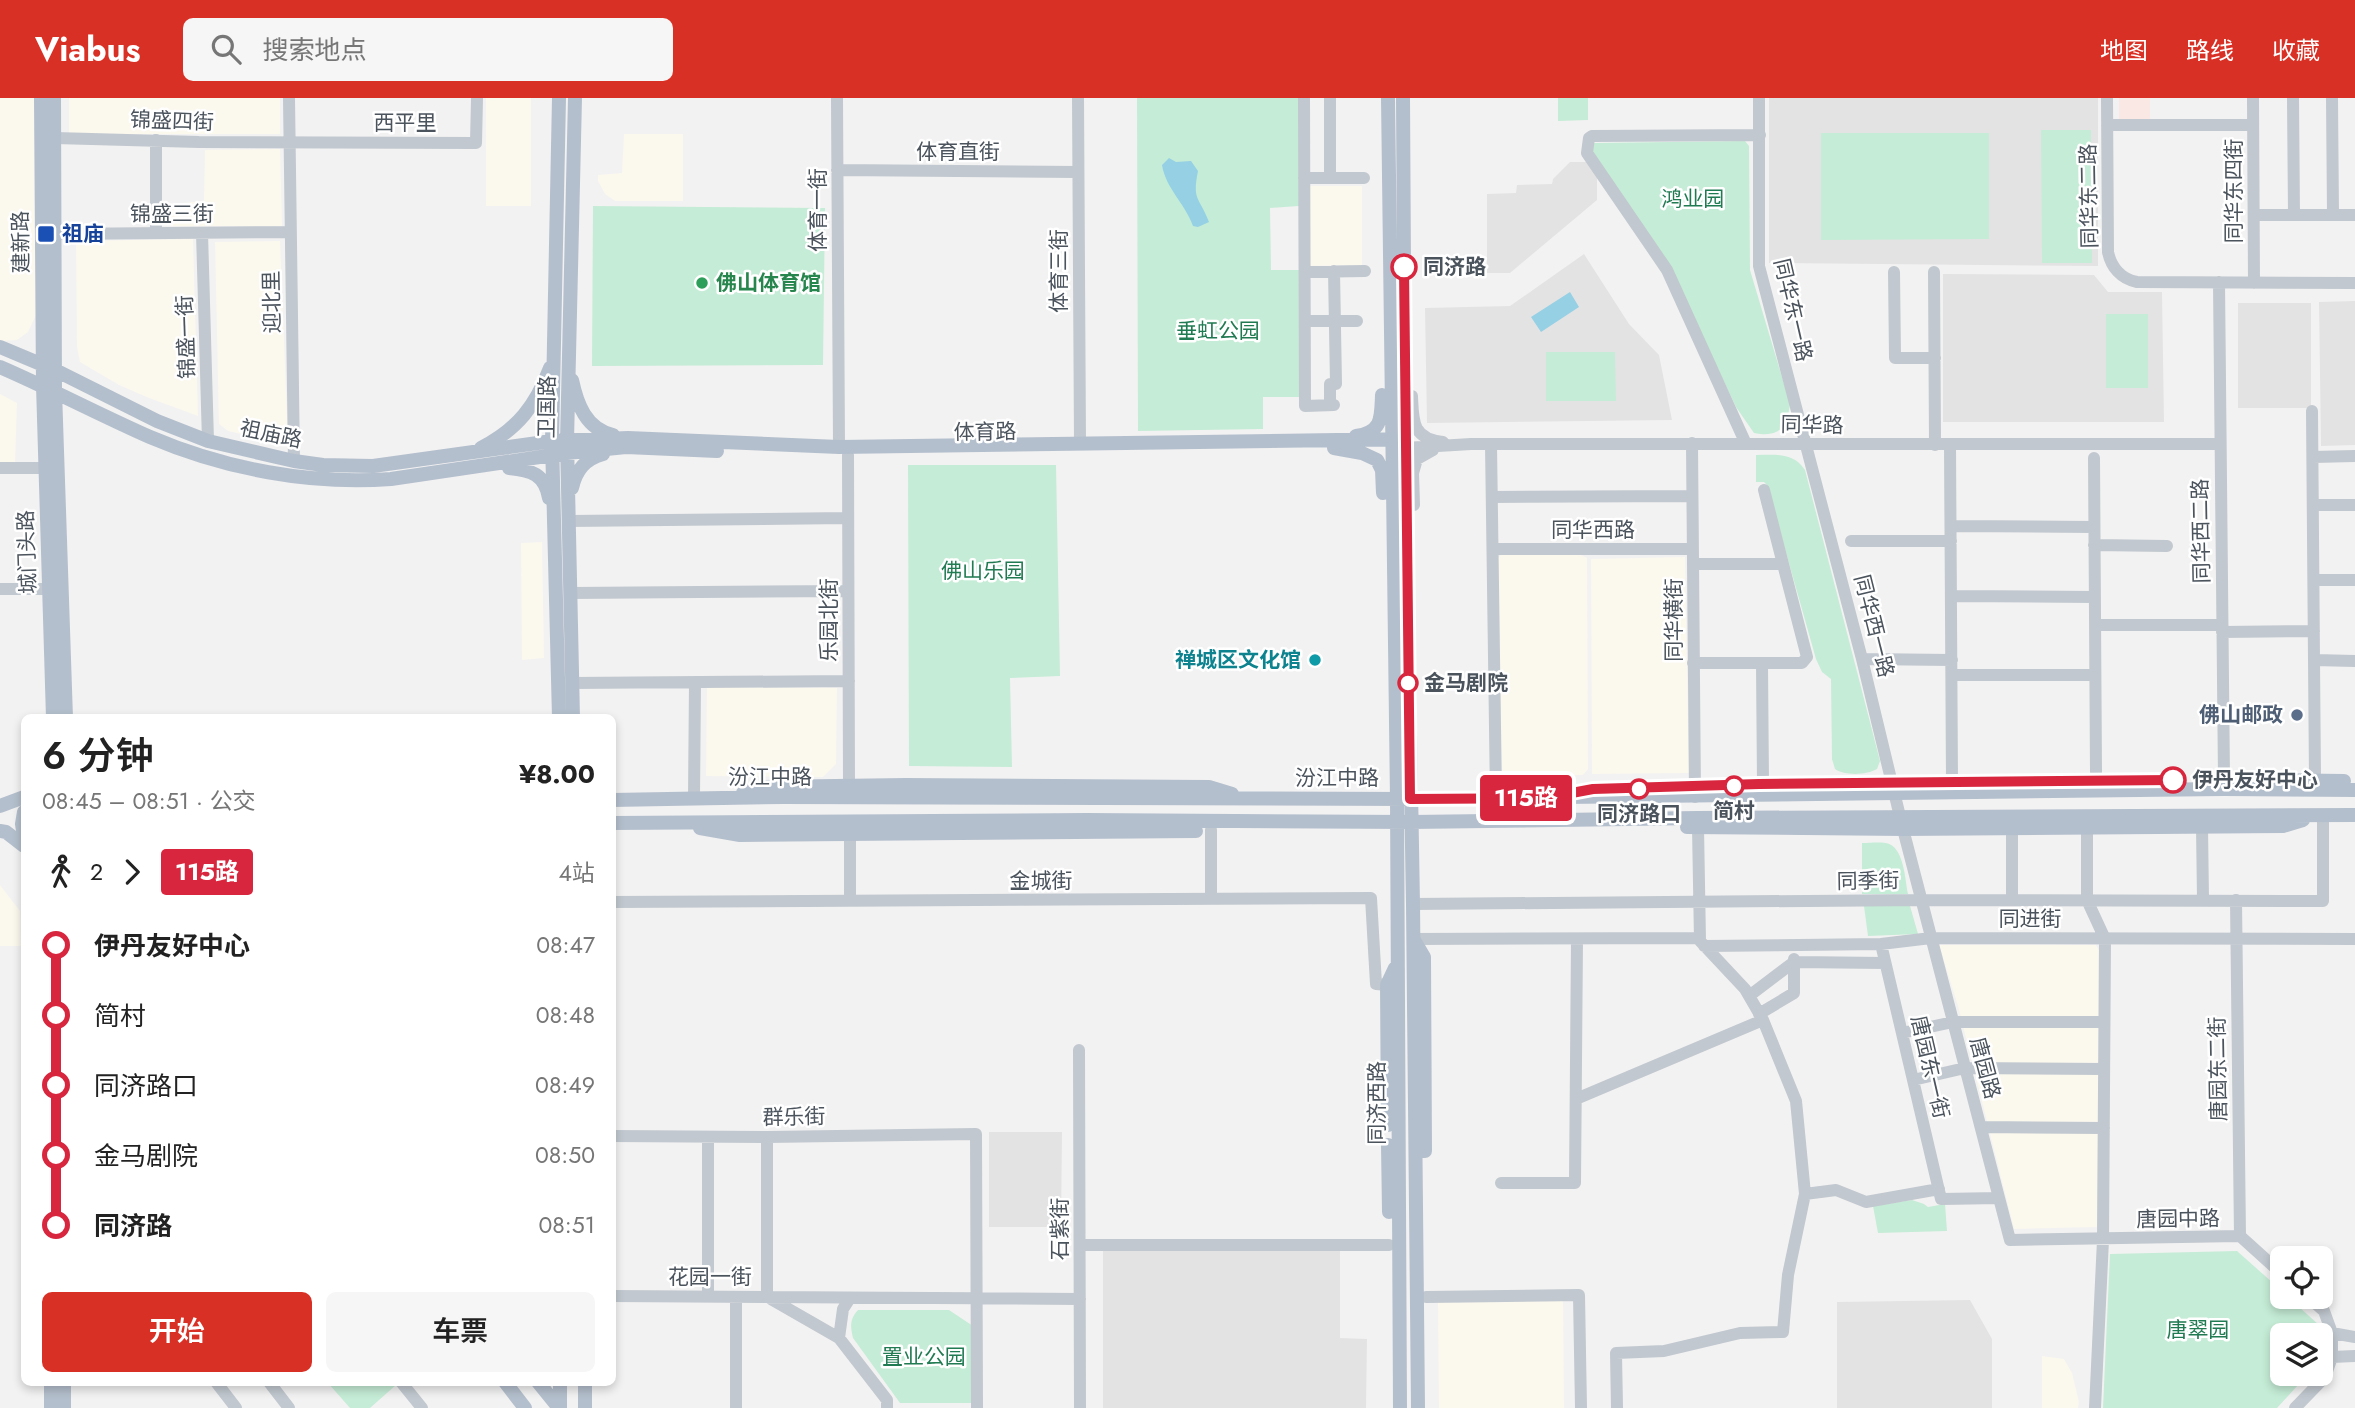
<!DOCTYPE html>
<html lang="zh">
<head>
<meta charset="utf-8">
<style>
	:root { --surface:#fff; --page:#f6f6f6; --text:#222; --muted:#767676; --accent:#d93025 }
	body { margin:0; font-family:Jost,"Noto Sans SC",sans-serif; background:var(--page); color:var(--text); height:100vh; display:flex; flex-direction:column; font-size:26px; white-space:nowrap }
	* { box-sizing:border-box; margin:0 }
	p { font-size:23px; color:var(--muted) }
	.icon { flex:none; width:38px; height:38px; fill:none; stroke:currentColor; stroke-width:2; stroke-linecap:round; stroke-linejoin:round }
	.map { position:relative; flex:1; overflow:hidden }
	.details { position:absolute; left:21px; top:616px; width:595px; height:672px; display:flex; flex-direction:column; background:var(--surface); border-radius:10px; box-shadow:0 4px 10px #0003 }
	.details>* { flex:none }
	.badge { padding:0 14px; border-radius:5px; font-size:24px; line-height:46px }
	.controls { position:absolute; left:2270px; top:1148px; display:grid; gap:14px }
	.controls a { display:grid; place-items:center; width:63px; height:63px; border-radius:10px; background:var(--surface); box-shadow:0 4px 10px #0003; font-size:35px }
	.map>.badge { position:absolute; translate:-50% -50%; box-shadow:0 0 0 4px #fff }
	.legs { display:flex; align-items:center; gap:10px; height:77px; padding:0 21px; font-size:23px }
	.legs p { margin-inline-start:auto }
	.head { display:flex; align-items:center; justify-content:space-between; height:119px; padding:0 21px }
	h1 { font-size:38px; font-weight:600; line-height:52px }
	.cta { display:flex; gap:14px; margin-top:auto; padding:14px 21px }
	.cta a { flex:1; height:80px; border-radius:10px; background:var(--accent); color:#fff; font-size:28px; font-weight:600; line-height:80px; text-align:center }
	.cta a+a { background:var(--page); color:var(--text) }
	ul { padding:0 21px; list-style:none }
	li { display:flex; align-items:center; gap:24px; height:70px; font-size:26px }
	li i { display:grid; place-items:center; width:10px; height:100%; margin:0 9px; background:currentColor }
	li i::after { content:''; width:18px; height:18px; margin:-9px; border:5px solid; border-radius:50%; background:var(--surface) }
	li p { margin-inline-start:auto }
	li:first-child i { background:linear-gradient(#0000 50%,currentColor 0) }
	li:last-child i { background:linear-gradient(currentColor 50%,#0000 0) }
	header { display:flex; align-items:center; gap:42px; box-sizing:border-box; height:98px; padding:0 35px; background:var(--accent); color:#fff }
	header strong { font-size:33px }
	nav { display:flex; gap:38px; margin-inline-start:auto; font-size:24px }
	.search { width:490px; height:63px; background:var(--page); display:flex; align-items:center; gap:18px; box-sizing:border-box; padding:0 24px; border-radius:10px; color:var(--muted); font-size:26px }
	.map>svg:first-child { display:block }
	.commercial { fill:#fbf8ee }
	.education { fill:#e4e3e3 }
	.medical { fill:#fae8e5 }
	.green { fill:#c5ecd6 }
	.water { fill:#96d0e5 }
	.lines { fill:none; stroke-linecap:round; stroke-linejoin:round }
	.minor { stroke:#c1c8cf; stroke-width:12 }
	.major { stroke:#b4bfcd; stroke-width:14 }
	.line-1-casing { stroke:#fff; stroke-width:16 }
	.line-1 { stroke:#d7263d; stroke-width:10 }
	.transit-dot { fill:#1a4fb4; stroke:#fff; stroke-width:2.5 }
	.stop-1-dot { fill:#fff; stroke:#d7263d; stroke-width:3.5 }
	.leisure-dot { fill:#2e9e5b; stroke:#fff; stroke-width:2.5 }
	.culture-dot { fill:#0f9aa8; stroke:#fff; stroke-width:2.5 }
	.service-dot { fill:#5c6f8a; stroke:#fff; stroke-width:2.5 }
	.labels { text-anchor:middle; stroke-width:5; stroke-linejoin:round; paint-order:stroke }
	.street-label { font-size:21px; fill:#4b535d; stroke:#fff }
	.park-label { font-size:21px; fill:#207a52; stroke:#fff }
	.transit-label { font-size:21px; font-weight:bold; fill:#164399; stroke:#fff; text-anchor:start }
	.stop-label { font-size:21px; font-weight:bold; fill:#4b535d; stroke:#fff; text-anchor:start }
	.leisure-label { font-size:21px; font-weight:bold; fill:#27864d; stroke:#fff; text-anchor:start }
	.culture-label { font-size:21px; font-weight:bold; fill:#0d838f; stroke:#fff; text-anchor:end }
	.service-label { font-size:21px; font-weight:bold; fill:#4e5e75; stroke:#fff; text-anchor:end }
</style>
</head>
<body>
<header>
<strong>Viabus</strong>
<div class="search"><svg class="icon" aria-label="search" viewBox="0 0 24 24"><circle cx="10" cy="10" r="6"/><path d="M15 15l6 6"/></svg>搜索地点</div>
<nav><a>地图</a><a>路线</a><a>收藏</a></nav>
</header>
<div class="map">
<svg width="2355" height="1310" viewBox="0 0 2355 1310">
	<rect width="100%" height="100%" fill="#f3f2f2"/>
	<path class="commercial" d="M0,0h36v217l-8,17 -11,8 -15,1 -2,-1z
		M69,0h211v36h-211z
		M486,0h45v108h-45z
		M624,36h59v67h-68l-10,-7 -7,-13v-6l24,-2z
		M280,51l2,77h-111v-22l33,-3 1,-51z
		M1310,88h52v79l-52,1z
		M193,141l5,177 -49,-18 -30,-13 -39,-23 -3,-15 -1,-106z
		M280,143l8,199 -8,3 -52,-12 -9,-7 -4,-182z
		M0,296l17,9 -2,60h-15z
		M542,444l2,116 -22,2 -1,-117z
		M1502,456l79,1 6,3 1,211 -5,6 -77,1 -4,-5 -4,-213z
		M1685,459l4,216 -97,1 -1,-215z
		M707,589l130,1 -1,76 -13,13 -117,-1z
		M0,787l20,26 1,35h-21z
		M1939,847h157l4,7 -3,275 -83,2 -56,-223z
		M1563,1201l1,109h-125l-1,-108z
		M2042,1258l22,3 8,14 7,29 -1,6h-36z"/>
	<path class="education" d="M1769,0h329v168l-329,-3z
		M1570,64h16l11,14v24l-87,73h-23v-79l29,-1 1,-8 35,-1 1,-5z
		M1584,156l45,70 30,31 13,65 -245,3 -2,-115 85,-2z
		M1943,176l151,1 14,17h54l2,130h-221z
		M2355,203v144l-34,1 -2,-144z
		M2238,205h73v105h-73z
		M989,1034h73l-1,95h-72z
		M1103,1151l237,2v87l27,1 -1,69h-263z
		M1970,1202l22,39v69h-155v-106z"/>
	<path class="medical" d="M2119,0h31v23h-31z"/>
	<path class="green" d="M1137,0h162v108l-29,2 1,62h29v127h-37v32l-125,2z
		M1558,0h30v22l-30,1z
		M2041,32h50l1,133h-50z
		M1821,35h168v106l-168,1z
		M1745,43l4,5 1,124 40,134c-3,24 -11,34 -36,29l-18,-26 -66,-139 -79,-116 3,-9z
		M593,108l232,2 -2,157 -231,1z
		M2106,216h42v74h-42z
		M1546,254h69l1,49h-70z
		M1756,357c20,0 37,-3 49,15l75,291 -3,8c-10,6 -32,7 -42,0l-3,-10 -1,-80 -9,-7 -6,-13 -49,-174 -3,-3h-8z
		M908,367h148l4,211 -50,2 2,89 -103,-1z
		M1862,745c7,0 16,-1 24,0 18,3 19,36 22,51h-46z
		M1864,808h46l8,28 -50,2z
		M1912,1102l12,4 4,3 17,-3 2,27 -69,2 -5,-27z
		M2237,1153l45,40v6h6l31,28v10h-37v39h26l-31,34h-174l7,-154z
		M858,1212h91l24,16v77h-73l-47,-65c-3,-12 -3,-19 5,-28z
		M394,1284l2,3 -26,23h-20l-22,-25z"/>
	<path class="water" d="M1169,60l7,4 15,-1 7,10c-6,30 1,25 11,51l-11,5 -5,-1c-8,-23 -27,-37 -31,-61z
		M1570,194l9,15 -38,25 -10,-15z"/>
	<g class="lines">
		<path class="minor" d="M289,0l5,363
			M837,0l2,349
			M1078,0l2,346
			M1304,0l1,308 29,-1
			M1330,0v80
			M1759,0v168l103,393 41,170 107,411 230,-4 42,38
			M2107,0l1,154c3,15 13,27 29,30l218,1
			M2253,0l1,185
			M2293,0l1,117
			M2332,0l1,117
			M2107,27h146
			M55,40l144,4 277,1 1,-45
			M156,42v93
			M837,72l241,2
			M1304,80h60
			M2254,117h101
			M202,135l6,208
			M55,136l235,-2
			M1305,174l60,-1
			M1894,174l1,86h40
			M1934,174l1,173
			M2219,184l5,497
			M1305,223h52
			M1412,298c1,25 0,43 31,46
			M1330,307v-21h6l-2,-113
			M2312,313l2,249 41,1
			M1692,345l3,354
			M1491,346l5,354
			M1746,346l-79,-174 -80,-117 2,-15 3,-2 168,-1
			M1950,347l2,337
			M1405,350l66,-4h749
			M848,357l1,331
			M2313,359l42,-1
			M2094,360l2,314
			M0,370h45
			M1764,392l19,74
			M1492,399l200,-1
			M1414,407l-1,-32 4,-14 16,-9
			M2314,407h41
			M568,423l280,-3
			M1951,428l143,1
			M1851,443h100
			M2094,447l73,1
			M1493,451h199
			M1693,466h90l24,93 -5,6h-109
			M2314,482h41
			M0,491h49
			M570,495l278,-2
			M1952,498l142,1
			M2095,527h127
			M2222,534l92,-1
			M1862,561l90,1
			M2314,562l1,120
			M1762,566l1,120
			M1952,577h143
			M572,585l277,-2
			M694,700l1,-116
			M2202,728l1,74
			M2087,729v73l18,39 -2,301 -8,168
			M2012,730v72
			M1211,732v69
			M850,736v67
			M2236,802l4,336
			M612,804l759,-4 5,86 11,1
			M1413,806l509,-4 401,1v-86
			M1413,841l286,-1
			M1881,846l60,255 58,-1
			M1704,848l177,-2 50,-6 424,1
			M1749,898l45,-34v-3
			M1759,916l35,-21v-31l91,1
			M1902,935l51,-11h151
			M1079,952l1,358
			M1913,982l52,-12 139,1
			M1576,1001l187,-79
			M1981,1029l123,1
			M612,1038l155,1 209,-3 1,274
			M708,1039v160
			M767,1039v160
			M1501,1085h74l2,-244
			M1805,1096l31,-4 30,12 73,-13
			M1080,1147h309
			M612,1198l468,3
			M736,1199v111
			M1426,1199l153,-2 2,113
			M771,1201l68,39 48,62v8
			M2332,1235l23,4
			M839,1240l4,-29 7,-11
			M2332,1259l23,-1
			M216,1284l20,26
			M269,1284l20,26
			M401,1284l21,26
			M1617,1310l-1,-55 48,-2 76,-18 43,-1 5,-57 17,-81 -9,-93 -33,-81 -18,-31 -45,-48 -2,-114
			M2295,1310l30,-31 7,-20v-24l-8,-22 -16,-14"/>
		<path class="major" d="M41,0l2,287 10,333
			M54,0l1,293 11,327
			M559,0l-7,343 7,277
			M1388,0l9,701 3,609
			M1403,0l2,341 8,465 5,504
			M0,249l55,23 102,51 51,20 86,20 29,4 50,1 179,-25 76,-3 211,9 566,-8
			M0,269c51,22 100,48 150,70 75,32 160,48 241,42l176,-26 59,-6 91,4
			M572,282c5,24 14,49 41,55
			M1356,338c27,-4 25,-19 26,-41
			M481,350c37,-19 55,-43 69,-80
			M1334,350l28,5 15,7 5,10 1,23
			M509,370c22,2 36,6 40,30
			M572,390c4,-18 13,-29 31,-34
			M573,620l-6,-277 8,-343
			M2266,682l78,1
			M1699,690l60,-4 364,-3
			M743,695l21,-6 142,-2 303,2 23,7
			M612,702l171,-3 627,2 814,-10 131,1
			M0,708l24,-9
			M24,714l-2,12 2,13
			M612,725l475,-3 324,2 286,-4 658,-3
			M1687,729l216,2 380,-3 20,-6
			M700,730l40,7 456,-4
			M0,733l6,1 18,14
			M1414,842l10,17 1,194
			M1388,1027l-1,-140 8,-17
			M1388,1047l1,67
			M505,1284l20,26
			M538,1284l21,26
			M51,1310v-26
			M64,1310v-26
			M560,1310v-26
			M585,1310v-26"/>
	</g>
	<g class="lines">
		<defs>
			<path id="line-1" d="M1404,169l6,532 135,-1 48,-9 166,-5 414,-4"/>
		</defs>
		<use href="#line-1" class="line-1-casing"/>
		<use href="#line-1" class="line-1"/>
	</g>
	<rect class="transit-dot" x="37" y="127" width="18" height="18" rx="3.5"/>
	<g class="stop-1-dot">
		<circle cx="1404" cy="169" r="12"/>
		<circle cx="1408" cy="585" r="9"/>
		<circle cx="2173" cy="682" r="12"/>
		<circle cx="1734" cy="688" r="9"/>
		<circle cx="1639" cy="691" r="9"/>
	</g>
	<circle class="leisure-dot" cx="702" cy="185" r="7"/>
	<circle class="culture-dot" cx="1315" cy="562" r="7"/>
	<circle class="service-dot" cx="2297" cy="617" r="7"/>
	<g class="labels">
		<g class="street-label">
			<text transform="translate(172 23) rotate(2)" y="7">锦盛四街</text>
			<text x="405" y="32">西平里</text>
			<text x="958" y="61">体育直街</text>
			<text transform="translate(2234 93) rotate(-90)" y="7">同华东四街</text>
			<text transform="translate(2089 98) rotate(-91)" y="7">同华东二路</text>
			<text transform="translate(818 112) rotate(-90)" y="7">体育一街</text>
			<text x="172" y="123">锦盛三街</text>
			<text transform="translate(21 144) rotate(-91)" y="7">建新路</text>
			<text transform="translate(1059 173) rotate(-90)" y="7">体育三街</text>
			<text transform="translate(272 204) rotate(-91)" y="7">迎北里</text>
			<text transform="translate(1793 212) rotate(77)" y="7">同华东一路</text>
			<text transform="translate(186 239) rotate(-92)" y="7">锦盛一街</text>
			<text transform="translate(547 309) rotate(-89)" y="7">卫国路</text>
			<text transform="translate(1812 327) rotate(1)" y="7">同华路</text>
			<text transform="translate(985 334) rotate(-1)" y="7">体育路</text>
			<text transform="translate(271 336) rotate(12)" y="7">祖庙路</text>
			<text x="1593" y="439">同华西路</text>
			<text transform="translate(2201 433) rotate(-91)" y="7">同华西二路</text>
			<text transform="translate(27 454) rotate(-92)" y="7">城门头路</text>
			<text transform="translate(829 522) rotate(-90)" y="7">乐园北街</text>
			<text transform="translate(1674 522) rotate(-90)" y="7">同华横街</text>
			<text transform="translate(1874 528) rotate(76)" y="7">同华西一路</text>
			<text x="770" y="686">汾江中路</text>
			<text x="1337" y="687">汾江中路</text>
			<text x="1041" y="790">金城街</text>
			<text transform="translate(1868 783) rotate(-1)" y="7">同季街</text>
			<text x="2030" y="828">同进街</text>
			<text transform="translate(1930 969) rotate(77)" y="7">唐园东一街</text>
			<text transform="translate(1985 970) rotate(75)" y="7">唐园路</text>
			<text transform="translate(2218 971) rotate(-91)" y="7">唐园东二街</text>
			<text transform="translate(1377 1005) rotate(-90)" y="7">同济西路</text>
			<text transform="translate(794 1019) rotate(-1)" y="7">群乐街</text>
			<text transform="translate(2178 1121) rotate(-1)" y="7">唐园中路</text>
			<text transform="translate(1060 1131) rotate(-90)" y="7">石紫街</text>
			<text x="710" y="1186">花园一街</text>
		</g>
		<g class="park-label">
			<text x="1693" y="108">鸿业园</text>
			<text x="1218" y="240">垂虹公园</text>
			<text x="983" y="480">佛山乐园</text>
			<text x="2198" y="1239">唐翠园</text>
			<text x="924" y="1266">置业公园</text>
		</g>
		<g class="transit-label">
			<text x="62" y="143">祖庙</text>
		</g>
		<g class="stop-label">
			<text x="1423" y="176">同济路</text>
			<text x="1424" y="592">金马剧院</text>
			<text x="2192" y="689">伊丹友好中心</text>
			<text x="1734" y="720" text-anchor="middle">简村</text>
			<text x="1639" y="723" text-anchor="middle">同济路口</text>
		</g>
		<g class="leisure-label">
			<text x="716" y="192">佛山体育馆</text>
		</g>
		<g class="culture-label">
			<text x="1301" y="569">禅城区文化馆</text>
		</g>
		<g class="service-label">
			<text x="2283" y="624">佛山邮政</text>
		</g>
	</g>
</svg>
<div class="controls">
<a><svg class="icon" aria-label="locate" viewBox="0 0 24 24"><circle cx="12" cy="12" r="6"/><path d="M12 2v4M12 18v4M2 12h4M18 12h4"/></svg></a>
<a><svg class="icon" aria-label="layers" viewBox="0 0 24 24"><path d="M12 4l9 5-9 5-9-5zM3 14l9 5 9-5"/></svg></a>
</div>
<b class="badge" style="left:1526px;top:700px;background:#d7263d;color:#fff">115路</b>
<section class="details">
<div class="head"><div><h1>6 分钟</h1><p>08:45 – 08:51 · 公交</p></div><b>¥8.00</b></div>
<div class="legs"><svg class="icon" aria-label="walk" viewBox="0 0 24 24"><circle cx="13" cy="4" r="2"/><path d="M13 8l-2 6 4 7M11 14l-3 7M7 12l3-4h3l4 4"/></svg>2<svg class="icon" aria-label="forward" viewBox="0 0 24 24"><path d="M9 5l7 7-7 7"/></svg><b class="badge" style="background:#d7263d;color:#fff">115路</b><p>4站</p></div>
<ul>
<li><i style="color:#d7263d"></i><b>伊丹友好中心</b><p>08:47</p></li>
<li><i style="color:#d7263d"></i><span>简村</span><p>08:48</p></li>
<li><i style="color:#d7263d"></i><span>同济路口</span><p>08:49</p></li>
<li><i style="color:#d7263d"></i><span>金马剧院</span><p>08:50</p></li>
<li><i style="color:#d7263d"></i><b>同济路</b><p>08:51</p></li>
</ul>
<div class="cta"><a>开始</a><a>车票</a></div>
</section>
</div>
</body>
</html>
